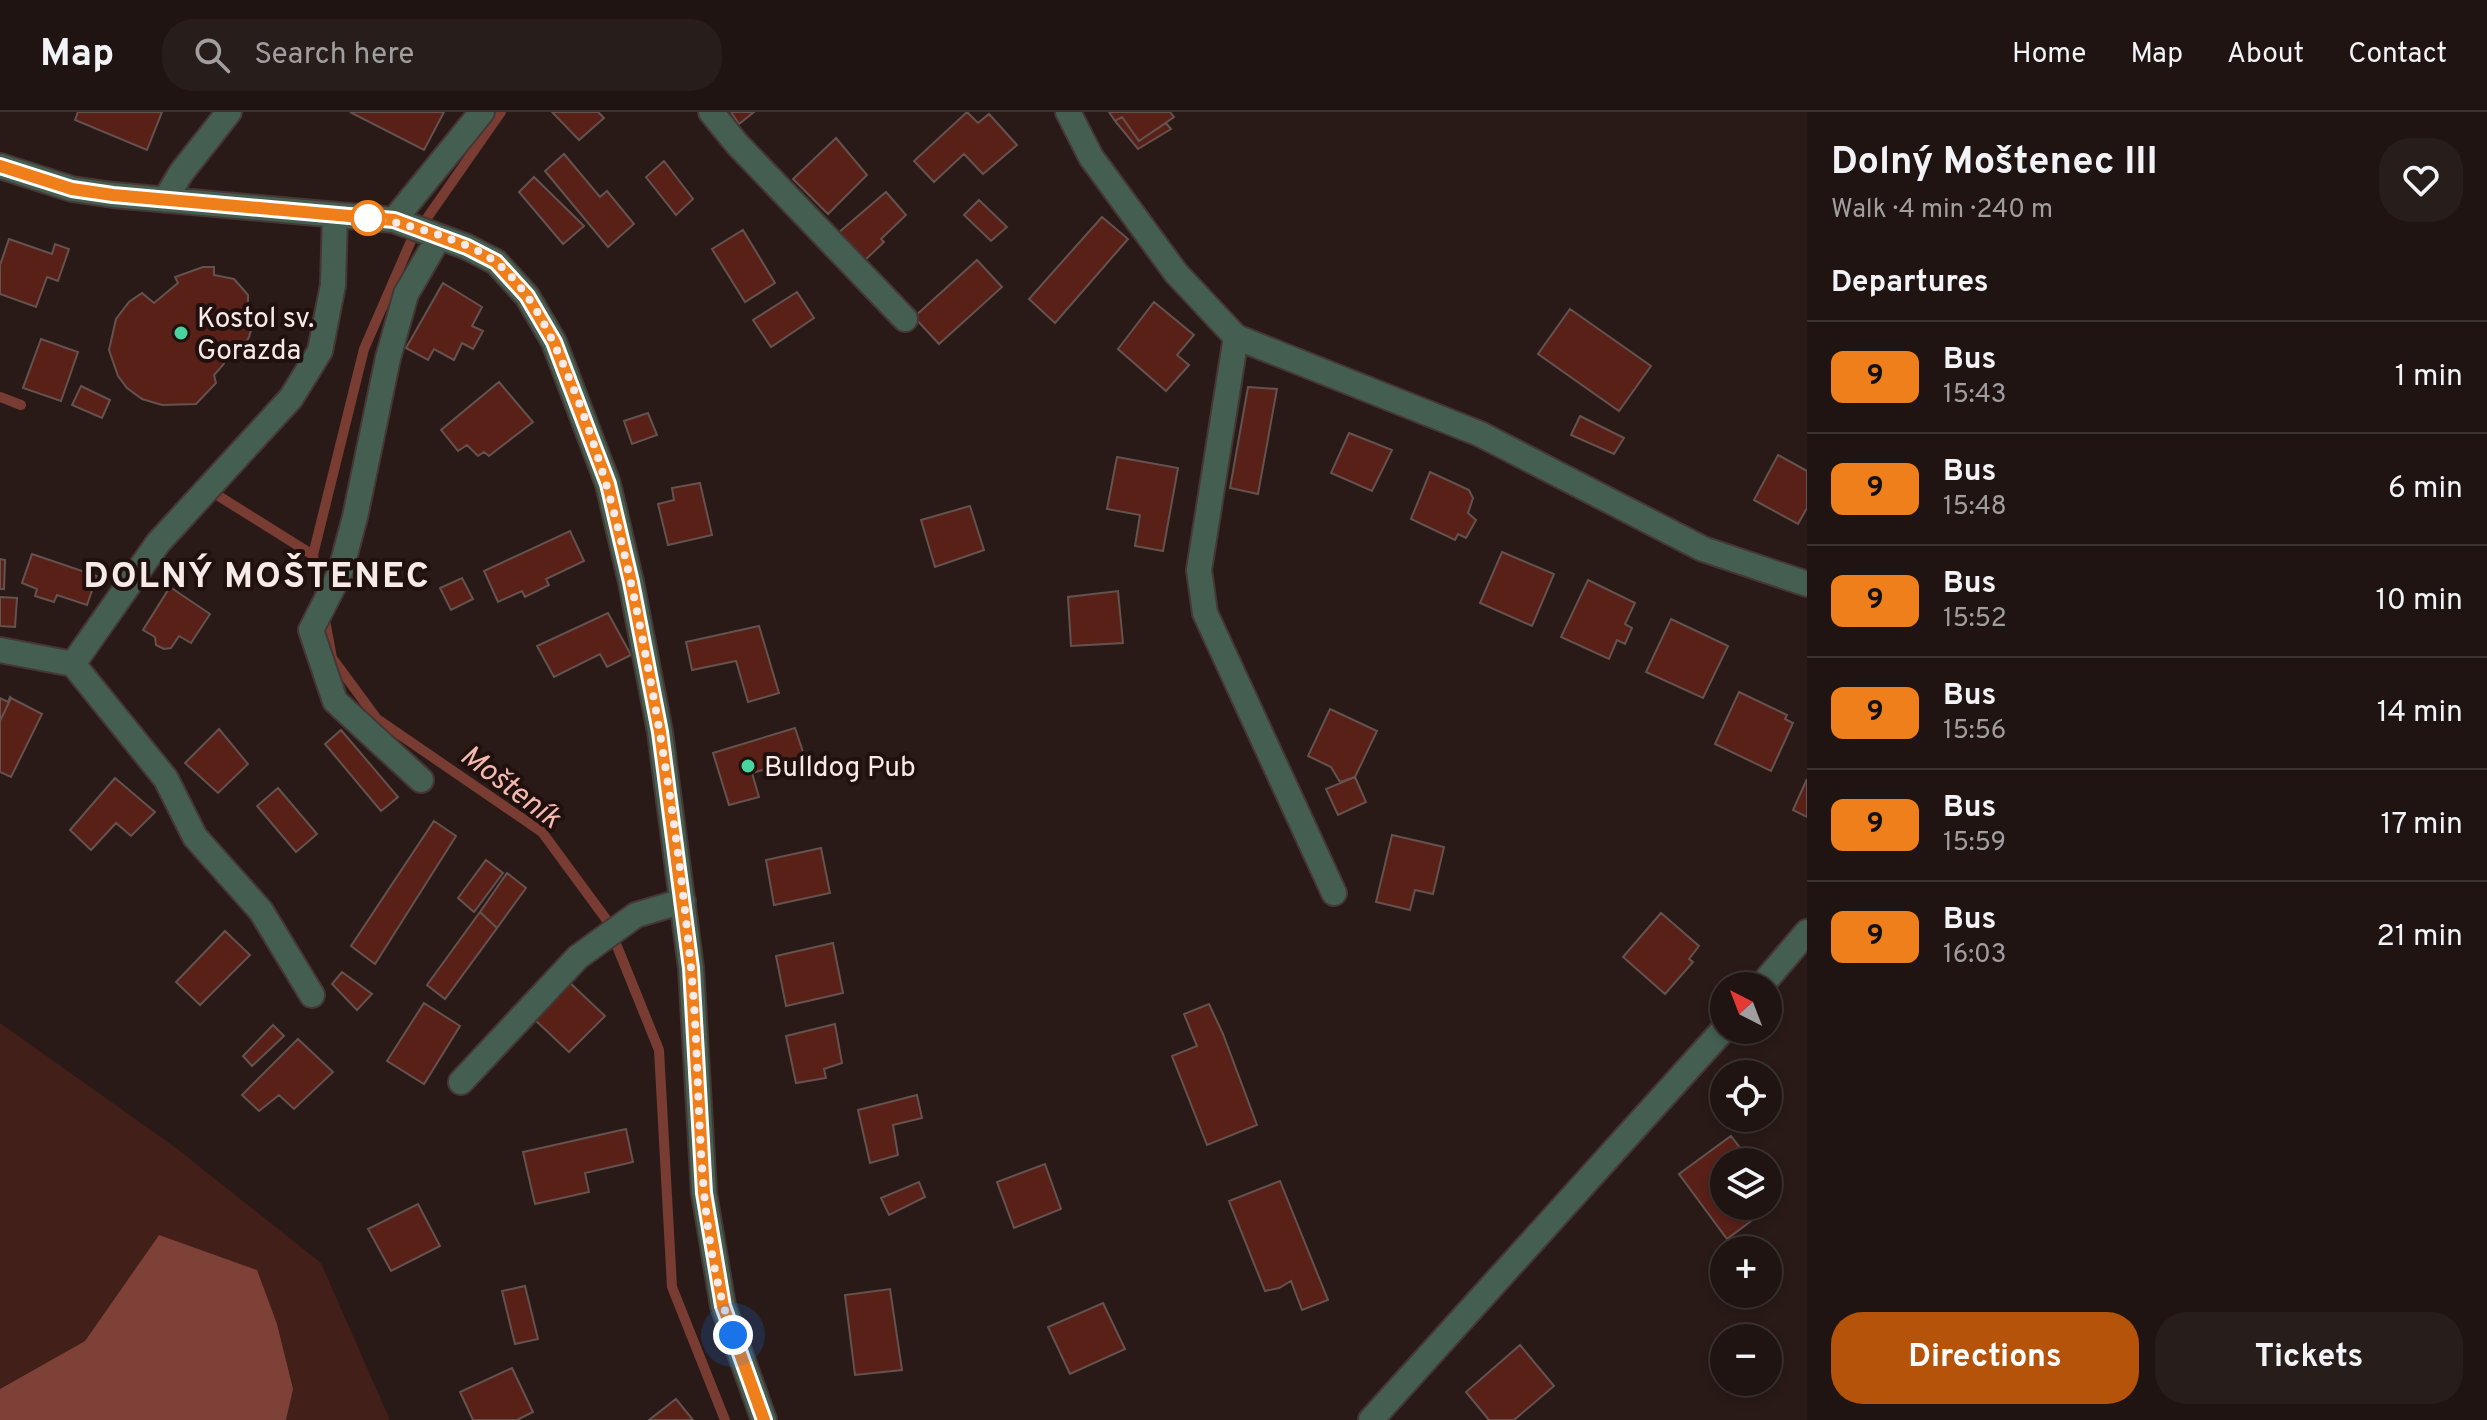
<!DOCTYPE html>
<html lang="en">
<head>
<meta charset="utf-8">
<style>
	:root { --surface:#1f1411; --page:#271d1a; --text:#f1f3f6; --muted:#a19e9f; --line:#3c3331; --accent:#b45309 }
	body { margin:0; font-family:Overpass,sans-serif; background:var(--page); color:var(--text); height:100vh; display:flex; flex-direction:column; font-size:30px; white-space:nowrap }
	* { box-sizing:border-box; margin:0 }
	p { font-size:26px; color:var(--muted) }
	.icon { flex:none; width:44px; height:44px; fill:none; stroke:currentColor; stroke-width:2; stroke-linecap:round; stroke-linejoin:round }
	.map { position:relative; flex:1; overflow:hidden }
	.side { display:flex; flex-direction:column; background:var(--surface); width:680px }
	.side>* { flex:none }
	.badge { padding:0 16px; border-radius:12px; font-size:28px; line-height:52px }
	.needle { width:52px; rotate:318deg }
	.controls { position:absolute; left:1710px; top:860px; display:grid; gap:16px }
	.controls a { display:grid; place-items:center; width:72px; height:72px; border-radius:50%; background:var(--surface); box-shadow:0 4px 12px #0003,0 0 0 2px var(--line); font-size:40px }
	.you { position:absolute; width:40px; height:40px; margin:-20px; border:6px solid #fff; border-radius:50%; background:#1a73e8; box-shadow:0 0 0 12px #1a73e833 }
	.map>.badge { position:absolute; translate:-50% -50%; box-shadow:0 0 0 4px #fff }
	h2 { padding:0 24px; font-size:30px; line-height:72px }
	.round { display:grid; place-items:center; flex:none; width:84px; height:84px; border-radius:32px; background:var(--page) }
	.headline { display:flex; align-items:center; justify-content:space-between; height:136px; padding:0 24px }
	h1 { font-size:38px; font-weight:700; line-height:60px }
	.primary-button { display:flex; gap:16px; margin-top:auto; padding:16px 24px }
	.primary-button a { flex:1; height:92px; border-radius:32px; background:var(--accent); color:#fff; font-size:32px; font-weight:700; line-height:92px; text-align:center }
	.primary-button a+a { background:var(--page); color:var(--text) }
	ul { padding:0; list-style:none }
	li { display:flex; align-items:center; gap:24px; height:112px; padding:0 24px; border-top:2px solid var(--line) }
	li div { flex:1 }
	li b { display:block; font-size:30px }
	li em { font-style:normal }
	li .badge { min-width:88px; font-weight:700; text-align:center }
	header { display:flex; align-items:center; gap:48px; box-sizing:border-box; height:112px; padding:0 40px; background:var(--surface); border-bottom:2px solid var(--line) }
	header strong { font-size:38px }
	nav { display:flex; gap:44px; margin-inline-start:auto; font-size:28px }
	.search { width:560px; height:72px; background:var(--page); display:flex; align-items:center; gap:20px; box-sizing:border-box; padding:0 28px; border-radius:32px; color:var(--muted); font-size:30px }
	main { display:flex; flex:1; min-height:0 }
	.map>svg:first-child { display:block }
	.green { fill:#421f19 }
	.forest { fill:#7e4137 }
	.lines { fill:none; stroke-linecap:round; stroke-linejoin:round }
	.stream { stroke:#783c32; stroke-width:10 }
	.building { fill:#592018; stroke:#64524e; stroke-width:2 }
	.minor-casing { stroke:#463734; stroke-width:28 }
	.minor { stroke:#445f52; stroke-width:24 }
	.line-casing { stroke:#fff; stroke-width:18 }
	.line { stroke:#ef7f1a; stroke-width:12 }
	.walk { stroke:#f6ebe9; stroke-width:8; stroke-dasharray:0 14.4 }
	.stop-dot { fill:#fff; stroke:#ef7f1a; stroke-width:4 }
	.poi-dot { fill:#48d49d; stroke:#20110e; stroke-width:3 }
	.labels { text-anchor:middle; stroke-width:8; stroke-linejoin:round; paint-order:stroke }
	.poi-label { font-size:28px; fill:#f6ebe9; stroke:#20110e; text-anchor:start }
	.water-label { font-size:30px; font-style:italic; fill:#f4b9af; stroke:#20110e }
	.district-label { font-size:36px; font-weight:bold; letter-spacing:2px; fill:#f6ebe9; stroke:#20110e }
</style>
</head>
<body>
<header>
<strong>Map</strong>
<div class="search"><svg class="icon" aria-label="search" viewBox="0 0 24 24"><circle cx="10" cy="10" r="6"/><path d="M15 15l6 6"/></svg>Search here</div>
<nav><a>Home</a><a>Map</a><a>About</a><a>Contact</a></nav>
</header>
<main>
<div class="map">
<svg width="1807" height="1308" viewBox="0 0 1807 1308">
	<rect width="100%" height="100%" fill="#291a17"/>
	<path class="green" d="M0,911l176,125 145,115 69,157h-104l6,-31 -15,-65 -118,-89 -74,106 -85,48z"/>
	<path class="forest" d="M159,1123l98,35 20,54 16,65 -7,31h-286v-31l85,-48z"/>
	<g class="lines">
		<path class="stream" d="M0,285l21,8
			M217,383l96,60 8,44
			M313,443l51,-206 47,-108 90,-129
			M324,503l8,43 45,61 165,113 64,87 53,131 13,237 53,133"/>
	</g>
	<path class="building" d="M78,0h84l-15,38 -72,-30z
		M350,0h94l-20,38z
		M552,0h46l6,6 -25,22z
		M731,0h23l-15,12z
		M967,0l11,11 11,-9 28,31 -34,29 -19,-20 -30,28 -20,-21z
		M1109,0h61l4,5 -35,24 -17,-24 -7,4z
		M1122,5l17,24 27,-18 5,6 -33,20 -23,-28z
		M836,26l31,37 -39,39 -35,-35z
		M564,42l36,43 7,-6 27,33 -26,23 -63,-76z
		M664,49l29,38 -17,16 -30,-38z
		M534,65l50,49 -21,18 -44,-52z
		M886,80l20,23 -25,24 3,3 -20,19 -26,-28z
		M979,88l28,27 -16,14 -27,-26z
		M1102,105l26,22 -73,84 -26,-24z
		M743,118l32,53 -30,19 -33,-53z
		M9,127l43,15 3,-10 14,5 -11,32 -11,-4 -11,30 -36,-13v-29z
		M977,148l25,27 -63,57 -25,-27z
		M203,155h11v8l20,4 14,16v20l7,2 -6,20 -9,15 -7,-3 -10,16 -9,10 2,8 -20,21 -34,1 -20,-6 -15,-11 -9,-12 -9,-26 7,-31 13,-17 13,-9 12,10 24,-20 -3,-6z
		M443,171l39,24 -10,19 11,5 -10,18 -11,-6 -8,17 -20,-11 -6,11 -22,-12z
		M797,180l17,26 -43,29 -18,-27z
		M1154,190l40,33 -17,20 12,10 -23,26 -48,-42z
		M1570,197l81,57 -32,45 -81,-57z
		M41,227l37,13 -17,49 -38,-13z
		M499,270l34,40 -44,34 -5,-4 -6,4 -11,-11 -9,6 -17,-21z
		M81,274l29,14 -8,18 -30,-13z
		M1248,275l29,2 -19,105 -28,-6z
		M648,301l9,22 -25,9 -8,-23z
		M1580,304l44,22 -10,16 -43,-19z
		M1349,321l43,17 -20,41 -41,-18z
		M1778,343l29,16v37l-9,16 -44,-24z
		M1117,345l61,11 -15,83 -28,-5 5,-31 -33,-6z
		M1430,360l39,18 4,8 -5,15 8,7 -10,18 -8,-4 -3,6 -44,-21z
		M700,371l12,52 -44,10 -10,-41 16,-4 -2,-12z
		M970,394l14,44 -49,17 -14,-47z
		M570,419l14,30 -38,18 3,6 -24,12 -3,-6 -24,11 -14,-31z
		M1502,440l52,22 -22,52 -52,-23z
		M32,442l65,22 -10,29 -30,-10 -3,7 -19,-6 2,-7 -15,-6z
		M0,447l5,1 -1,29h-4z
		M462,466l11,21 -22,11 -11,-22z
		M1588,468l47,23 -10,21 7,4 -7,16 -8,-4 -8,19 -48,-22z
		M170,475l40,27 -19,29 -12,-7 -8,12 -7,1 -8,-4 -1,-8 -12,-7z
		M1118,479l5,52 -52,3 -3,-49z
		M0,485l17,1 -2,29 -15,-1z
		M608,501l23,42 -24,12 -7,-13 -46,23 -17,-31z
		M1671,507l57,27 -25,52 -57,-26z
		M759,514l20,67 -31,9 -12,-41 -44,9 -6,-28z
		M1739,580l48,23 -2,4 8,4 -22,48 -56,-27z
		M10,585l1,1 -11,23v-23l8,4z
		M11,586l31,16 -31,63 -11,-5v-51z
		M1330,597l47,22 -22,46 -15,5 -9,-15 -23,-11z
		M795,616l10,30 -53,15 7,24 -30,8 -16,-52z
		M219,617l29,35 -30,29 -33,-30z
		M341,618l57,67 -17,14 -56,-67z
		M1355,665l11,25 -28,13 -12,-26z
		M115,666l40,34 -24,24 -15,-13 -25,27 -21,-20z
		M1807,667v38l-14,-7z
		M278,676l39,46 -21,18 -39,-46z
		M434,709l22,15 -81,128 -24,-18z
		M1392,723l52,12 -11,47 -18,-4 -5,20 -34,-8z
		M821,736l9,45 -56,12 -8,-45z
		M486,748l17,13 -29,39 -16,-14z
		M507,761l19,15 -29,40 -17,-16z
		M480,800l17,16 -52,71 -18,-14z
		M1661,801l38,33 -10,13 4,3 -28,32 -42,-37z
		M225,819l25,24 -50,50 -24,-23z
		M833,831l10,50 -57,13 -10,-50z
		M342,860l30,22 -15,16 -25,-26z
		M568,869l37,35 -36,36 -35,-33z
		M424,891l36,23 -36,58 -37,-23z
		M1209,892l14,30 34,91 -50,20 -35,-89 25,-10 -13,-32z
		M835,912l7,39 -18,6 2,9 -30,5 -10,-47z
		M273,913l11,11 -32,30 -9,-10z
		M298,927l35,33 -39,37 -15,-14 -20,16 -17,-16z
		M917,983l5,23 -29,7 5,30 -28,8 -12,-53z
		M626,1017l7,33 -48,11 4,19 -54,12 -12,-52z
		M1731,1024l20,26h-27v44h44v-21l11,15 -52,39 -48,-65z
		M1045,1052l16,45 -47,19 -17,-46z
		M1280,1069l48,119 -26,10 -11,-29 -12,7 -14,3 -36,-90z
		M919,1070l6,15 -36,18 -8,-17z
		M418,1092l22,42 -49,25 -23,-42z
		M525,1174l13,53 -23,5 -13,-53z
		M890,1177l12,81 -47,5 -10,-80z
		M1103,1191l22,46 -55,25 -22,-47z
		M1520,1233l34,41 -40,34h-25l-23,-28z
		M512,1256l21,44 -16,8h-44l-13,-28z
		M676,1287l17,21h-44z"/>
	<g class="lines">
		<defs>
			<path id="minor" d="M711,0l26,32 168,175
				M1068,0l23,45 85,116 60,64 244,97 223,115 104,35
				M0,54l72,23 41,6 281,25 73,27 29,15 31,34 27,46 54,142 23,98 29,150 31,236 13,225 19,113 41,114
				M165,88l16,-27 48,-61
				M394,108l88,-108
				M1236,225l-37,233 6,43 129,280
				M0,538l73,14 93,115 29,58 66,74 51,84
				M73,552l85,-121 133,-145 29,-47 13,-66 2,-70
				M421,668l-86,-79 -24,-71 29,-57 15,-56 33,-159 18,-64 33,-57
				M1761,874l46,-54
				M461,970l117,-125 58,-42 47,-14
				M1371,1308l353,-391"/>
		</defs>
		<use href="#minor" class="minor-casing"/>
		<use href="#minor" class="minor"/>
	</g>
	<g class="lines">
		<defs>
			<path id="line" d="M0,54l72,23 41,6 281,25 73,27 29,15 31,34 27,46 54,142 23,98 29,150 31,236 13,225 19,113 41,114"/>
		</defs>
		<use href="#line" class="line-casing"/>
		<use href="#line" class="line"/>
		<path class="walk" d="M368,106c33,3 104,24 129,45 37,31 57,79 75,122 36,89 56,178 74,272 20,103 35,207 45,311 12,119 1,254 42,367"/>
	</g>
	<circle class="stop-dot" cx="368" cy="106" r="16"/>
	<g class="poi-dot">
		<circle cx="181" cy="221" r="8"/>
		<circle cx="748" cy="654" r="8"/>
	</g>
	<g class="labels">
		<g class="poi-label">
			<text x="197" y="215">Kostol sv.<tspan x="197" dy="32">Gorazda</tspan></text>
			<text x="764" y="664">Bulldog Pub</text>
		</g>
		<g class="water-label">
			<text transform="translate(511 674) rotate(37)" y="10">Mošteník</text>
		</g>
		<g class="district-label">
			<text x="257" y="475">DOLNÝ MOŠTENEC</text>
		</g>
	</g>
</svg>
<div class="controls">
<a><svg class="needle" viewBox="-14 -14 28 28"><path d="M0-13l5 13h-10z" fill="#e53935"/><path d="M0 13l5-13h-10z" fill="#a19e9f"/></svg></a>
<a><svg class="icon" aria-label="locate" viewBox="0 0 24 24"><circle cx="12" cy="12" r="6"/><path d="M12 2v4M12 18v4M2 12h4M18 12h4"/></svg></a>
<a><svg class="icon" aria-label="layers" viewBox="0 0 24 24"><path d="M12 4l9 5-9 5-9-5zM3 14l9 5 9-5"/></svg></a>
<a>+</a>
<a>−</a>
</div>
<div class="you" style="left:733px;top:1223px"></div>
</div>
<section class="side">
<div class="headline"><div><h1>Dolný Moštenec III</h1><p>Walk · 4 min · 240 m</p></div><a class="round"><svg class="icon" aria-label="heart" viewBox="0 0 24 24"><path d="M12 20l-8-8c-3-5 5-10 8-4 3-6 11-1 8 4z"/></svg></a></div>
<h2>Departures</h2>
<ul>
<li><span class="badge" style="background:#ef7f1a;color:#111">9</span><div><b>Bus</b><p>15:43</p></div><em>1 min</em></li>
<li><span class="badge" style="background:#ef7f1a;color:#111">9</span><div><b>Bus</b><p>15:48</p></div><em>6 min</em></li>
<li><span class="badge" style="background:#ef7f1a;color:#111">9</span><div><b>Bus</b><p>15:52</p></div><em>10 min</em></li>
<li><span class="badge" style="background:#ef7f1a;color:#111">9</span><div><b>Bus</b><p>15:56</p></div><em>14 min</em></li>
<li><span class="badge" style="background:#ef7f1a;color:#111">9</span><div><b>Bus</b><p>15:59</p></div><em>17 min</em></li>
<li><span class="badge" style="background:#ef7f1a;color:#111">9</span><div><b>Bus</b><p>16:03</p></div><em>21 min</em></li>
</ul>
<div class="primary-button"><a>Directions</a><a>Tickets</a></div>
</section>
</main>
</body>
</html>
